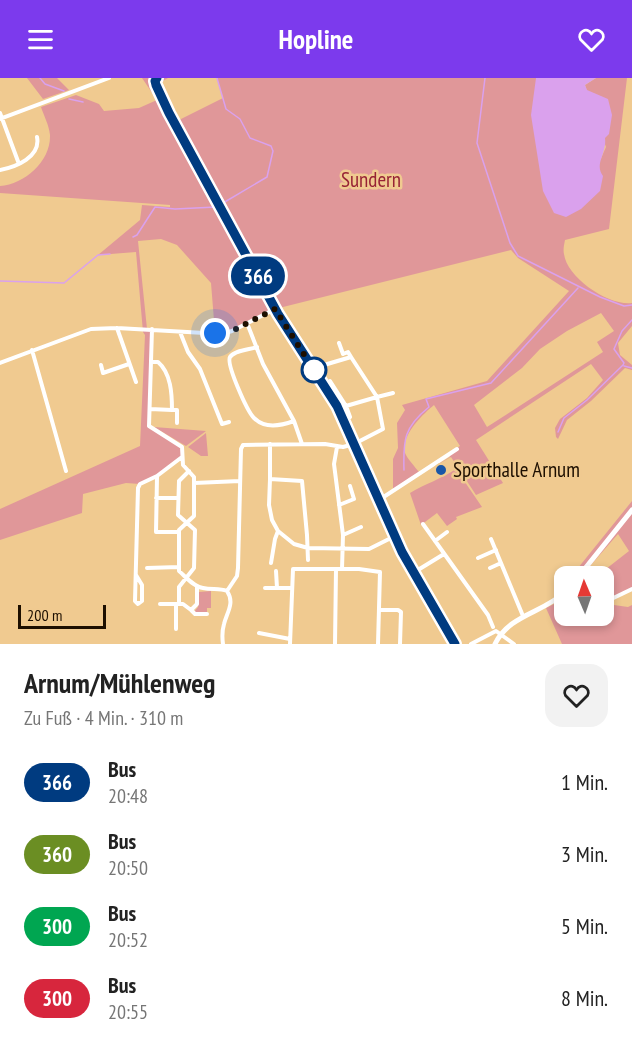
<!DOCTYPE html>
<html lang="de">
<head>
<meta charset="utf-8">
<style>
	:root { --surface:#fff; --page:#f2f2f2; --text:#222; --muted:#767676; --accent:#7c3aed }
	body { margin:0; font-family:"PT Sans Narrow",sans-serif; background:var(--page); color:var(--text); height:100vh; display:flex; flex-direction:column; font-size:22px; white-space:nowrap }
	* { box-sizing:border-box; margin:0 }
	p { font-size:20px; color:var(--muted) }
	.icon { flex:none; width:33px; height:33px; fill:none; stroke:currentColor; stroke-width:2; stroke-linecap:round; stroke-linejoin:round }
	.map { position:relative; height:566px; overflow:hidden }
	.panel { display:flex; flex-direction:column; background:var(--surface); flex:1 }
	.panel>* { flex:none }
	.badge { padding:0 12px; border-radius:20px; font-size:21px; line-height:39px }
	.needle { width:39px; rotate:358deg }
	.tools { position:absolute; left:554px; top:488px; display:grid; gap:12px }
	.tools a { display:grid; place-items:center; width:60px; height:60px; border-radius:12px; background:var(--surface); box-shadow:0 3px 9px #0003; font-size:30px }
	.scale { position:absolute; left:18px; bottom:15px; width:88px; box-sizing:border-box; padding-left:6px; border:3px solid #1d0f00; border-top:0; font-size:16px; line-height:21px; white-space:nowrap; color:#1d0f00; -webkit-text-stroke:4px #f0ca90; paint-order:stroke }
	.you { position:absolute; width:30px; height:30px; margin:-15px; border:4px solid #fff; border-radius:50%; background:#1a73e8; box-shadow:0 0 0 9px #1a73e833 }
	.map>.badge { position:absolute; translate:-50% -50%; box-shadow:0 0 0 3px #fff }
	.round { display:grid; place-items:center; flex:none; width:63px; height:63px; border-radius:18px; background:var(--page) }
	.head { display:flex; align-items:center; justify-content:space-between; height:102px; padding:0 24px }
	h1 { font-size:28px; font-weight:700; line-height:45px }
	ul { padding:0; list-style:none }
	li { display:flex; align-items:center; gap:18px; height:72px; padding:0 24px }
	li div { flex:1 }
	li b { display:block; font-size:22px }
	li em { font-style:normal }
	li .badge { min-width:66px; font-weight:700; text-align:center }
	header { display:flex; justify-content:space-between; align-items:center; height:78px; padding:0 24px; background:var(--accent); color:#fff; font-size:27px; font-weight:700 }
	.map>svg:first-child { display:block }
	.green { fill:#e09799; fill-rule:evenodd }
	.water { fill:#daa1ed }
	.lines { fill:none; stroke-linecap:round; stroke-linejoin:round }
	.stream { stroke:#daa1ed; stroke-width:1.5 }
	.minor { stroke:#fff; stroke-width:4 }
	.major { stroke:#fff; stroke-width:5 }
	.line-casing { stroke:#fff; stroke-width:14 }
	.line { stroke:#003b80; stroke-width:9 }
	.walk { stroke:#1d0f00; stroke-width:6; stroke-dasharray:0 10.8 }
	.stop-dot { fill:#fff; stroke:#003b80; stroke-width:3 }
	.poi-dot { fill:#1a56a7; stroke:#f0ca90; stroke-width:2 }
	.labels { text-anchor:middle; stroke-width:5; stroke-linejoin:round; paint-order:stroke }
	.park-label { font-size:21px; fill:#972335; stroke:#f0ca90 }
	.poi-label { font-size:21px; fill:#1d0f00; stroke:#f0ca90; text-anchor:start }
</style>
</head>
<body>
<header><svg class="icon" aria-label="menu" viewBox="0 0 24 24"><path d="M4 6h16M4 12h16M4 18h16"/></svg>Hopline<svg class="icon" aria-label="heart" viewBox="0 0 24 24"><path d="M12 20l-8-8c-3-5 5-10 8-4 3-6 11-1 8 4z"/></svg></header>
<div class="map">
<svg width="632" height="566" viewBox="0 0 632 566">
	<rect width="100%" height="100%" fill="#f0ca90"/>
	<path class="green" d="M27,0h30l12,12 -26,9z
		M142,0h26l-7,4 18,38 44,-22 -6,-20h332l50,93v-8l7,-16 -21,-62 11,-7h31l-18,151 -44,11c-1,5 -2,10 -1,14 3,24 45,52 68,49v23l-14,17 2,12 12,10v5l-7,-2 -34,33 -24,19 -9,19 -2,-2 -1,-9 5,-9 27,-21 16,-18 -12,-16 -115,76 27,43 -27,12 -25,-38 -21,12 20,-12 -2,-4 12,-7 -26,-41c-11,9 -34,31 -29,48 2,5 10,14 14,19l-26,17v-30l5,-11 -1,-25 8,-13 -3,-5 85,-24 82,-90 -51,-33 -7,-8 -236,59 -43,22 -17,2 -4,-50 -34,-38 -16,-6 -23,2 9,88h5l-3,97 33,21 1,10 -26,19 -17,8 -14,-1 -43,11 -1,19 -82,27v-31l140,-63 5,-111 -2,-3 -7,-80 -38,3 42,-35 2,-15 28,2v-2l-170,-12v-7c25,-2 51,-25 50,-51 -1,-10 -6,-19 -9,-28l35,-12 23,9 5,7 35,-3 18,-8zM601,235l13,18 -17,11 6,10 -116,75 -13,-22 48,-37 18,-19 27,-18z
		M154,349l52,4 -20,15z
		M206,355l2,23h-7l-13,-9z
		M456,391l26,38 -26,10 1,2 -10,7 -10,-13 -16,12 -11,-32c15,-9 31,-14 46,-24z
		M632,423v87l-29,13v-25h-6l32,-25 -11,-17 -35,40 -5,-6z
		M211,513v17h-4v5h-11l-2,-1 4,-5 1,-15z
		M564,521v16h39v-11l9,-4 2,5 14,2 4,-2v39h-70l-16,-36z"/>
	<path class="water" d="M536,0h60l-11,7 2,5 21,9 4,16 -3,19 -4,4c2,16 -11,25 -2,38l-3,15 -19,18 -15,8 -12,-4 -11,-22 -12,-76z"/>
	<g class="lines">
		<path class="stream" d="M40,0l5,6 19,7
			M217,0l9,31 14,10 10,19 21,8 2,5 -6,26 -44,26
			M485,0l-8,65 33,100 8,13 82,41 24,9 8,-1
			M69,21l14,3
			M133,159l4,-2 18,-28 20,2 41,-2 44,81
			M0,203l64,2 34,-28 12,-1
			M624,288l8,2
			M558,354l6,-14 23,-18 36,-35 1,-2 -10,-14 8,-18 10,-11
			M404,392c-1,-30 0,-43 25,-63l-3,-8 65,-16 87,-95"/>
		<path class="minor" d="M155,3l14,32 109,201 59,92 65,146 53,92
			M0,35l19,51
			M0,41l109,-41
			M0,92c16,-3 41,-13 37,-33
			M247,245l16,41 31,57 8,23
			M117,250l19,54
			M152,251l-3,97 33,21 1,18 11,12v39l-15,14v41c7,6 15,16 24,17 9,2 16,0 24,3
			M180,254l8,20 12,17 22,55 7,-2
			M339,265l4,11 5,-2 3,5
			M257,269c-8,3 -22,3 -27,10 -4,7 17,54 24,61 11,11 26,8 40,3
			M32,272l34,121
			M0,285l91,-34 26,-1 105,6 10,-3 43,-22
			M101,287l2,8 26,-9
			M324,287l27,-8 26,40 16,-4
			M346,328l4,11
			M150,331l22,1c0,-16 -1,-37 -14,-48h-7
			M172,332h5v13
			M270,366v35l32,2 5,54 1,25
			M337,369l-3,17 9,71 -1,34
			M157,399l-1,55h23
			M270,401l-1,26 3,15 6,11 16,13 14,4 61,1 26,-13
			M194,405l46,-2
			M156,420h22
			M379,422l78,-51
			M339,427l15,-6 -4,-13
			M423,446l65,91 5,12
			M343,457l18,-8
			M491,461l32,77
			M435,463l12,-9
			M478,480l18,-8
			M271,485l4,-24 3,-8
			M147,490l32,-1
			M490,490l11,-5
			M276,493l1,17
			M413,495l31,-19
			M136,497l6,10v16l-4,3 -3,-3 3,-113 2,-4 17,-8 25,-19
			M265,510h27
			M227,513l10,-15 1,-8 3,-119 2,-4 82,-1 18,3 11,-3 29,-15 -6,-32 -31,9 -16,-25
			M603,525l29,-14
			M160,526h23l8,6 6,-6v-18
			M176,526v25
			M179,526v-17l15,-19 1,-38 -17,-15 1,-34 10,-10
			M191,532l4,4h12
			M379,532h19l3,2 -1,32
			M259,555l31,6
			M223,566c-1,-7 -1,-13 1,-20 3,-12 11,-21 3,-33
			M290,566l3,-75h66l21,3 -2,72
			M335,566l1,-75
			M471,566l25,-13 18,13"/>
		<path class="major" d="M579,498l53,-66
			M495,566c14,-29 47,-31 69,-51"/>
	</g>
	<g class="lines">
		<defs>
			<path id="line" d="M157,0l-2,3 1,4 13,28 109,201 59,92 65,146 53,92"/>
		</defs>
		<use href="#line" class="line-casing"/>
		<use href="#line" class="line"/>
		<path class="walk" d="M215,255l17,-2 43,-22 39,61"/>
	</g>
	<circle class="stop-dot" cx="314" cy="292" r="12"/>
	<circle class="poi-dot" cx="441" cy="392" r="6"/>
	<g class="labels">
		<g class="park-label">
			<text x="371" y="109">Sundern</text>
		</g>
		<g class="poi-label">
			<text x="453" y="399">Sporthalle Arnum</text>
		</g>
	</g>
</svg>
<div class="tools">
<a><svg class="needle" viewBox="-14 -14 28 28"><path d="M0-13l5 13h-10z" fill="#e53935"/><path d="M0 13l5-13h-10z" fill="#767676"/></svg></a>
</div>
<div class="scale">200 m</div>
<div class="you" style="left:215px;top:255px"></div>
<b class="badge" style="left:258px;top:198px;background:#003b80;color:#fff">366</b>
</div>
<section class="panel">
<div class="head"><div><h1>Arnum/Mühlenweg</h1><p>Zu Fuß · 4 Min. · 310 m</p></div><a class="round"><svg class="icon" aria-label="heart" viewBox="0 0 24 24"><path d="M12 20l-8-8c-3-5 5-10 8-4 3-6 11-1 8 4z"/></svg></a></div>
<ul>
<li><span class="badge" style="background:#003b80;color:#fff">366</span><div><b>Bus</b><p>20:48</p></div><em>1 Min.</em></li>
<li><span class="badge" style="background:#6b8e23;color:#fff">360</span><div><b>Bus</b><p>20:50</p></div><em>3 Min.</em></li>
<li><span class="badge" style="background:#00a651;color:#fff">300</span><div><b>Bus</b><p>20:52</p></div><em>5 Min.</em></li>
<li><span class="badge" style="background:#d7263d;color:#fff">300</span><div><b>Bus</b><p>20:55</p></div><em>8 Min.</em></li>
</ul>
</section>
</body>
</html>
